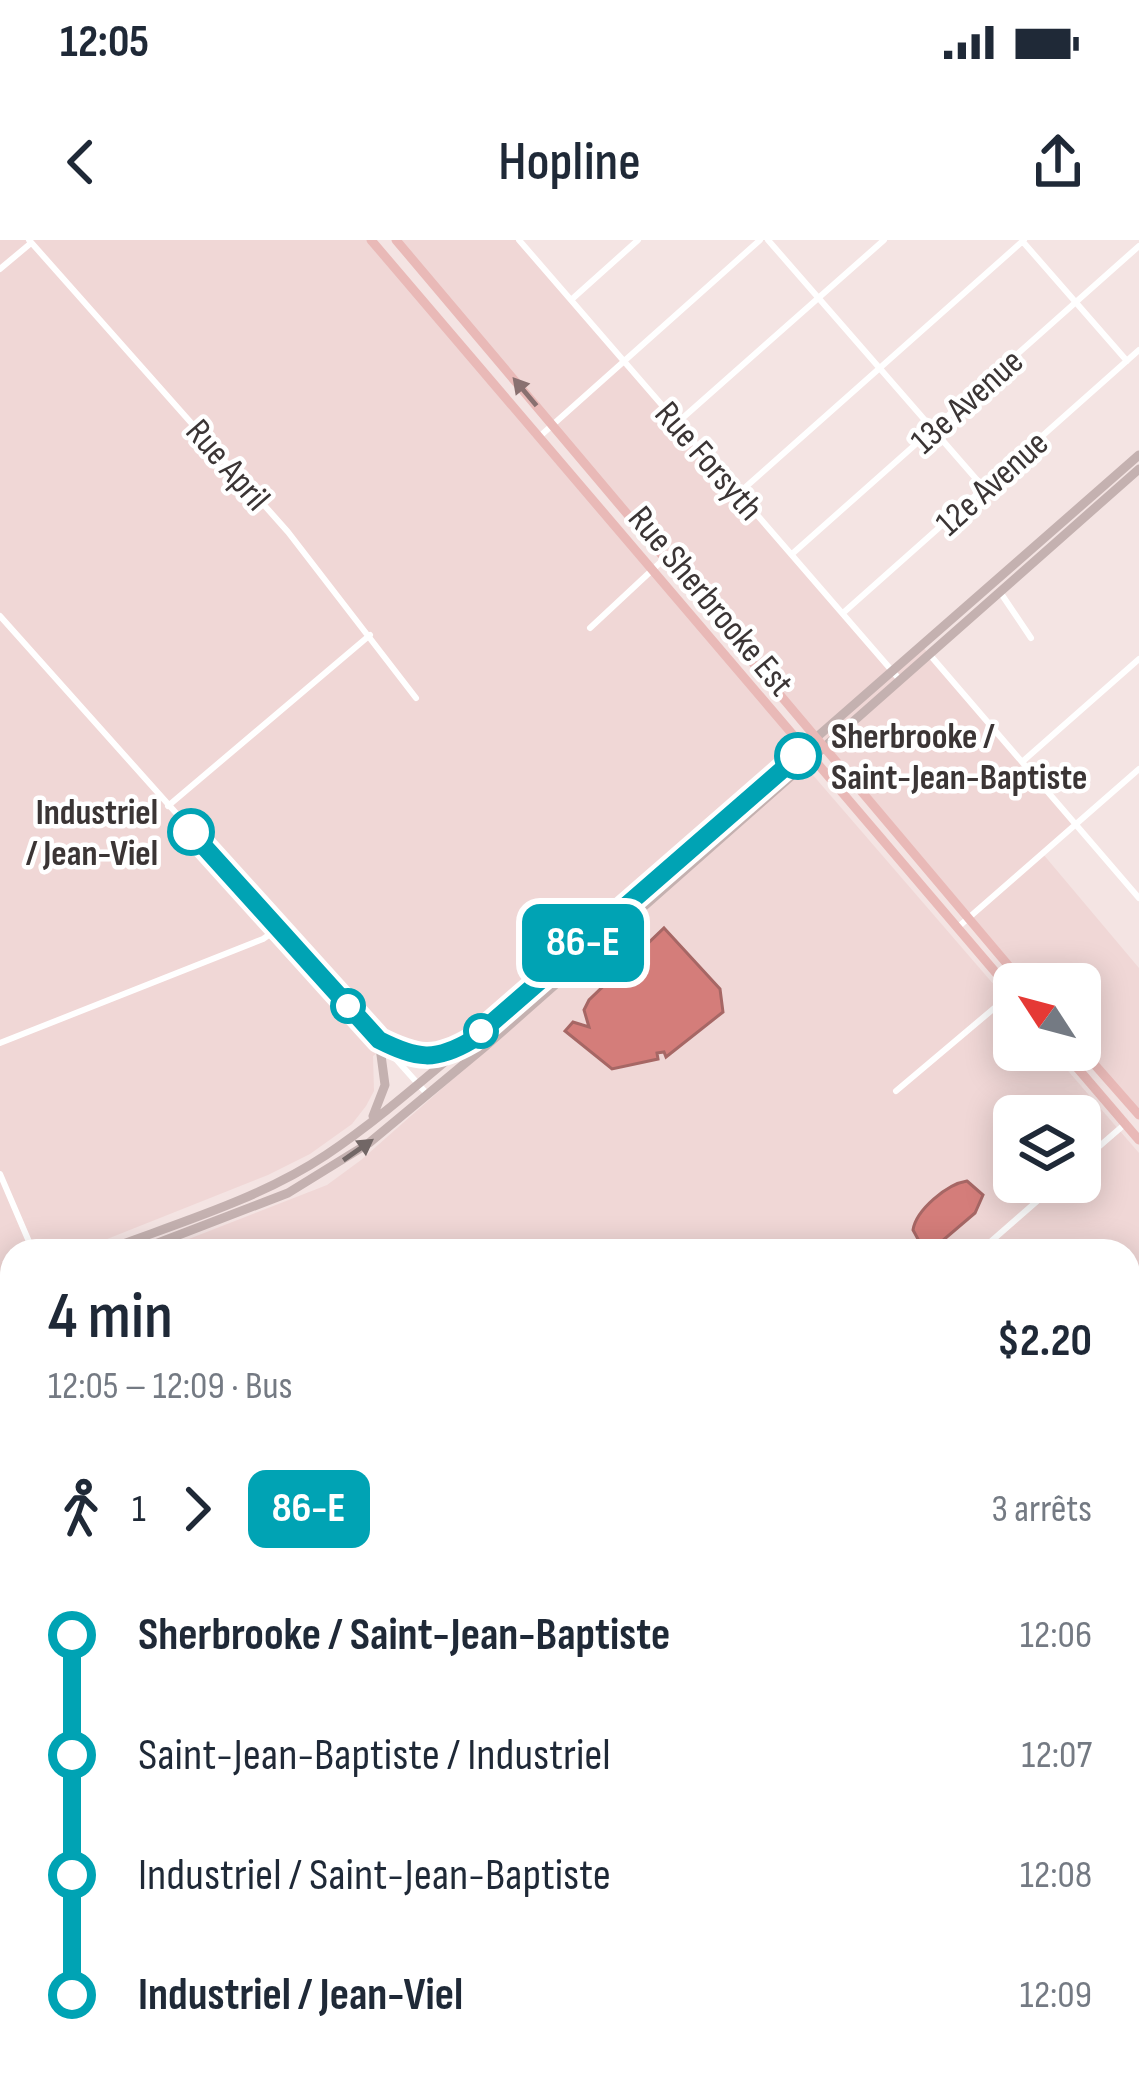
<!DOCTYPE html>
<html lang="fr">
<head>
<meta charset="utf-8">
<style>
	:root { --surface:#fff; --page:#f2f2f3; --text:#1f2937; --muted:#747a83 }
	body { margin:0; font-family:"Sofia Sans Condensed",sans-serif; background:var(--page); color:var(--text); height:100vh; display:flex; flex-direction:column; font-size:45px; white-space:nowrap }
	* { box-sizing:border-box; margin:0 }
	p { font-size:39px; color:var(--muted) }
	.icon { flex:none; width:66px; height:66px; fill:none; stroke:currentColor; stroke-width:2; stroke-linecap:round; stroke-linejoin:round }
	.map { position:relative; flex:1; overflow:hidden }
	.panel { position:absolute; left:0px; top:999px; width:1140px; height:843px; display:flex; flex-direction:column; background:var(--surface); border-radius:36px 36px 0 0; box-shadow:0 6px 30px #0003 }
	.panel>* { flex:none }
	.badge { padding:0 24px; border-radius:18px; font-size:42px; line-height:78px }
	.needle { width:78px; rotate:306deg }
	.fabs { position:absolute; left:993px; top:723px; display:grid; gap:24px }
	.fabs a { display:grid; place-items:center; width:108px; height:108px; border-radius:18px; background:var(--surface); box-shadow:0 6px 30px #0003; font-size:60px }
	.map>.badge { position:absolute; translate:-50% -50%; box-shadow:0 0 0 6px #fff }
	.legs { display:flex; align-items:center; gap:18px; height:132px; padding:0 48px; font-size:39px }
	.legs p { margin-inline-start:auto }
	.overview { display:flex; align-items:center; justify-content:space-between; height:204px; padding:0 48px }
	h1 { font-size:66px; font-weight:600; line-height:90px }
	ul { padding:0 48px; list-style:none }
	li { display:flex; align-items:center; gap:42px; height:120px; font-size:45px }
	li i { display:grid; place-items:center; width:18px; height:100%; margin:0 15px; background:currentColor }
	li i::after { content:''; width:30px; height:30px; margin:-15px; border:9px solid; border-radius:50%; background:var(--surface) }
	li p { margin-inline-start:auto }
	li:first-child i { background:linear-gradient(#0000 50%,currentColor 0) }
	li:last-child i { background:linear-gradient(currentColor 50%,#0000 0) }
	.status { display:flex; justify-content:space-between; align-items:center; height:84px; padding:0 60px; background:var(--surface); direction:ltr }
	.status svg { height:33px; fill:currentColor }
	header { display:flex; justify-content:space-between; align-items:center; height:156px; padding:0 48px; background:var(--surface); font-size:54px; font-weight:600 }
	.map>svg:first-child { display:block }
	.built { fill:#f0d7d6; fill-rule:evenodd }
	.water { fill:#d47d7a; stroke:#a66765; stroke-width:3 }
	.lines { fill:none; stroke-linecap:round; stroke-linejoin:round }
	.minor { stroke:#fff; stroke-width:6 }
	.tertiary { stroke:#fff; stroke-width:8 }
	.secondary { stroke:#c4b1b0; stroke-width:9 }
	.primary { stroke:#e9b9b7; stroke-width:9 }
	.rail-casing { stroke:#887e7d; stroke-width:8 }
	.rail { stroke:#fff; stroke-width:3; stroke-dasharray:9; stroke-linecap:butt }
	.oneway { fill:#897070 }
	.oneway2 { fill:#726766 }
	.line-1-casing { stroke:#fff; stroke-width:27 }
	.line-1 { stroke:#00a3b4; stroke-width:18 }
	.stop-1-dot { fill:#fff; stroke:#00a3b4; stroke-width:6 }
	.labels { text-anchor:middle; stroke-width:9; stroke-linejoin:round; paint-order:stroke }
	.street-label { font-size:36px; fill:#3b3535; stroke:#fff }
	.stop-label { font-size:36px; font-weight:bold; fill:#3b3535; stroke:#fff; text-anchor:start }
</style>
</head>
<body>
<div class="status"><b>12:05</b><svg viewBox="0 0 49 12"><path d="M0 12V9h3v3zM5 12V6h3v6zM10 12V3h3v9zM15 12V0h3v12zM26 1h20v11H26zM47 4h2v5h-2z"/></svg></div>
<header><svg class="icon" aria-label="back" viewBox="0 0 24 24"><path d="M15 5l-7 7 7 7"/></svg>Hopline<svg class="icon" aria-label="share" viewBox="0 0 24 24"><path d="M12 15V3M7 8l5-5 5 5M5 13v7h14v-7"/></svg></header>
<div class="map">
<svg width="1139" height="1840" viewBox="0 0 1139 1840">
	<rect width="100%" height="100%" fill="#f4e4e3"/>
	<path class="built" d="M0,0h371l427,502 -344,299 -34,6 -23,-8 -24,17 1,35 -8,15 -14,18 -42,30 -42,21 -191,76h-65v26l-12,5z
		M396,0h123l373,431 30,-25 154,178 -33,30 96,114v147l-59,-69v-62h-52z
		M806,527l208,241v42h36l89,103v547l-11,4v-453h-970l169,-66 34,-25zM1014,876h66v66h-66z
		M12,1068v762h172l-26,10h-158v-767z
		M1139,1526v314h-805l26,-10h768v-300z"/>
	<path class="water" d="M664,688l56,61 3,23 -57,45 -2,-5 -7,1 1,6 -46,10 -47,-38 8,-9 16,5 -5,-17 5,-10z
		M967,941l16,14 -8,18 -34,29 -7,4 -15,-5 -6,-11c3,-20 34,-46 54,-49z"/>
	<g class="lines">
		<path class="minor" d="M29,0l259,292 128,166
			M519,0l381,440
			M768,0l216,248
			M1024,3l103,118
			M0,29l31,-26
			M571,60l67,-60
			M677,183l207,-183
			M539,197l221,-197
			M740,252l284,-252
			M792,314l347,-308
			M1000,352l31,46
			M843,373l296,-263
			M0,376l428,479
			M590,388l74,-69
			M930,415l209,243
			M1022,522l117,-103
			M168,566l202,-171
			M957,688l182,-159
			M0,803l263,-104 16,-11
			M896,851l115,-97
			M1080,923l45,-39
			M0,934l33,77
			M980,1011l79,-69
			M1128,1105l11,-9
			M1128,1566l11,13"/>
		<path class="tertiary" d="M1128,1513l11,-4
			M286,1840l25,-10"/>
		<path class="secondary" d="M379,800c28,14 48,20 78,9
			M373,876l12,-31 -6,-45
			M104,1011c74,-28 156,-52 222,-96 51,-34 98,-76 146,-116l667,-584
			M137,1011l151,-58 81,-50 118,-98 652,-576
			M0,1052l12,-5
			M0,1064l12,-4"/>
		<path class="primary" d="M371,0l643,754
			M396,0l628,744
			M1080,808l59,67
			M1062,810l77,90"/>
		<defs>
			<path id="rail" d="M1128,1419l11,-10
				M1128,1470l11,-5
				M142,1840l26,-10
				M175,1840l25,-10"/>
		</defs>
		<use href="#rail" class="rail-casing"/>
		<use href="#rail" class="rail"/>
	</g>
	<defs><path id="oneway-solid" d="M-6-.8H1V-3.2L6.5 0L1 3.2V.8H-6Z" transform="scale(3)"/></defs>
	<use class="oneway" href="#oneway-solid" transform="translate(525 152) rotate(-130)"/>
	<use class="oneway2" href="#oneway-solid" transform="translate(358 910) rotate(-35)"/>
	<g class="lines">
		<defs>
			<path id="line-1" d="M191,592l188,208c38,19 56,22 93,0l326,-284"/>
		</defs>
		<use href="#line-1" class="line-1-casing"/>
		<use href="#line-1" class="line-1"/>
	</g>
	<g class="stop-1-dot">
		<circle cx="798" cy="516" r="21"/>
		<circle cx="191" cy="592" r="21"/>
		<circle cx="348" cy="766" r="15"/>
		<circle cx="481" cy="791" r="15"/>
	</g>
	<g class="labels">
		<g class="street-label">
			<text transform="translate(966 160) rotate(-42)" y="13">13e Avenue</text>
			<text transform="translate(710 220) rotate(49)" y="13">Rue Forsyth</text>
			<text transform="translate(229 224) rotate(49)" y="13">Rue April</text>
			<text transform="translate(991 242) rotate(-42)" y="13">12e Avenue</text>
			<text transform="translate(712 360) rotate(50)" y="13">Rue Sherbrooke Est</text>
		</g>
		<g class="stop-label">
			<text x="831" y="508">Sherbrooke /<tspan x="831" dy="41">Saint-Jean-Baptiste</tspan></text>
			<text x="158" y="584" text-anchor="end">Industriel<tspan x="158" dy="41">/ Jean-Viel</tspan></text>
		</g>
	</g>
</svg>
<div class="fabs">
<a><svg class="needle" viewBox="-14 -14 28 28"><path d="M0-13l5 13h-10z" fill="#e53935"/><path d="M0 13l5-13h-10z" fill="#747a83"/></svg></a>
<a><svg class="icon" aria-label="layers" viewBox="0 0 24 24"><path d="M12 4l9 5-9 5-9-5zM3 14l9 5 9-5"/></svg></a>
</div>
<b class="badge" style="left:583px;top:703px;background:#00a3b4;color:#fff">86-E</b>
<section class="panel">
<div class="overview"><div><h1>4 min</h1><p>12:05 – 12:09 · Bus</p></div><b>$2.20</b></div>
<div class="legs"><svg class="icon" aria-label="walk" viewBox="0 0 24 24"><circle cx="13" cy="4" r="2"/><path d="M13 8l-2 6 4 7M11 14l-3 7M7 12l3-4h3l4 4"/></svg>1<svg class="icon" aria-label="forward" viewBox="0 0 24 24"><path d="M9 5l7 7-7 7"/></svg><b class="badge" style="background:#00a3b4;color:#fff">86-E</b><p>3 arrêts</p></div>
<ul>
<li><i style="color:#00a3b4"></i><b>Sherbrooke / Saint-Jean-Baptiste</b><p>12:06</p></li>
<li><i style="color:#00a3b4"></i><span>Saint-Jean-Baptiste / Industriel</span><p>12:07</p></li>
<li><i style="color:#00a3b4"></i><span>Industriel / Saint-Jean-Baptiste</span><p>12:08</p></li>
<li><i style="color:#00a3b4"></i><b>Industriel / Jean-Viel</b><p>12:09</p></li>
</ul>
</section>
</div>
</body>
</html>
